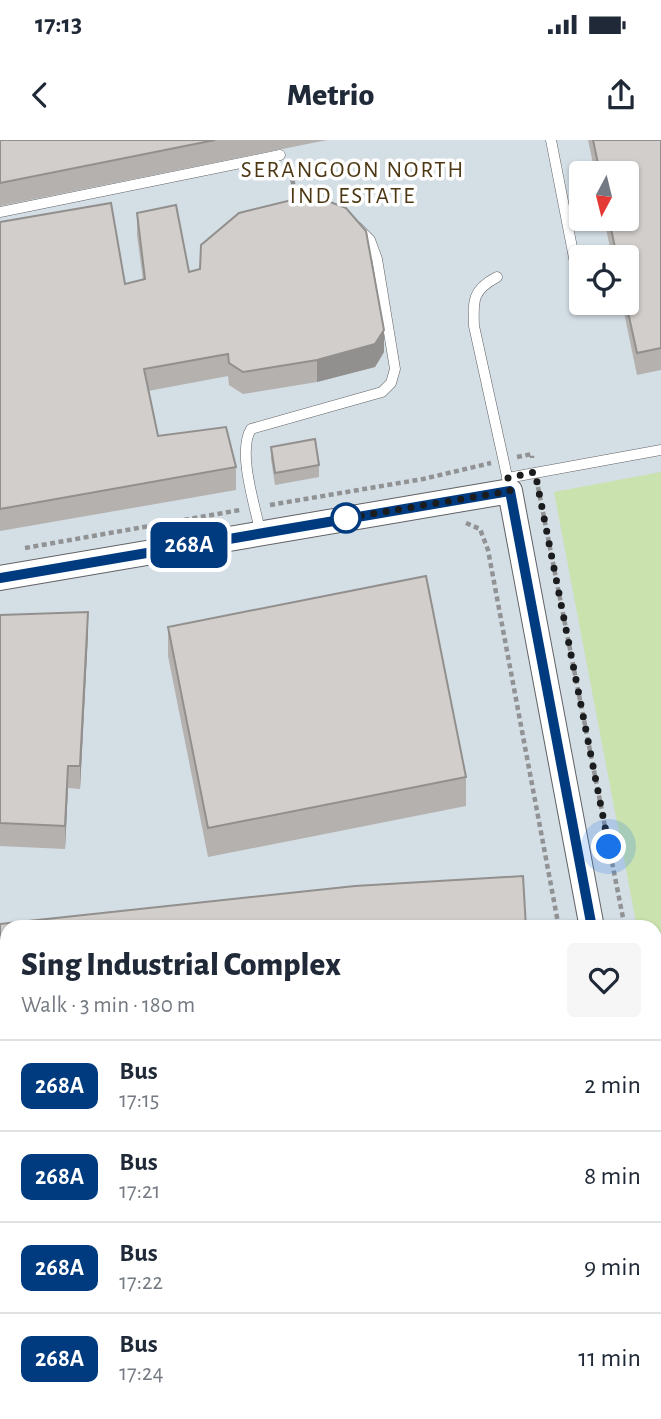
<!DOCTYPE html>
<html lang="en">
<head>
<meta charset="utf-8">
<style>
	:root { --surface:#fff; --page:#f6f6f7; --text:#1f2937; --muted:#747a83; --line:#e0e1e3 }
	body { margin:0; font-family:"Alegreya Sans",sans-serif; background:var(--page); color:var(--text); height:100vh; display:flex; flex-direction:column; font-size:26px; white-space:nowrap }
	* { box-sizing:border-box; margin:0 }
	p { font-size:23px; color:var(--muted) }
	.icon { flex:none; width:38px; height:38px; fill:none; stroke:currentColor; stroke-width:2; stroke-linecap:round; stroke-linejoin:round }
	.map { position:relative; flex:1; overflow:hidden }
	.drawer { position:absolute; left:0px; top:780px; width:662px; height:499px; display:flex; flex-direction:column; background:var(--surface); border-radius:21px 21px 0 0; box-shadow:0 2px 5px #0004 }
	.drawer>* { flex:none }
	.badge { padding:0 14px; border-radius:10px; font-size:24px; line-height:46px }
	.needle { width:46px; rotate:187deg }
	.buttons { position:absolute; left:569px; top:21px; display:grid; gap:14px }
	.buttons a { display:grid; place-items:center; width:70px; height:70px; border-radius:7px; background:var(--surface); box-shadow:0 2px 5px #0004; font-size:35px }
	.you { position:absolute; width:35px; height:35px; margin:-18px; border:5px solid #fff; border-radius:50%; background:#1a73e8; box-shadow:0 0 0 10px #1a73e833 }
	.map>.badge { position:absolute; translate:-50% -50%; box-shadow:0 0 0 4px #fff }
	.round { display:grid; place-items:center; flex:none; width:74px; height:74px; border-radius:7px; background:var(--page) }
	.head { display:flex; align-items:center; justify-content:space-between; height:119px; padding:0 21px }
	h1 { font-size:33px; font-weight:800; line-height:52px }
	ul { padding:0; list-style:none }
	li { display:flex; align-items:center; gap:21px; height:91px; padding:0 21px; border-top:2px solid var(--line) }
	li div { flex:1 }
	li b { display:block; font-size:26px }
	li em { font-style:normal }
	li .badge { min-width:77px; font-weight:700; text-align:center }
	.status { display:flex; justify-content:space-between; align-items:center; height:49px; padding:0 35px; background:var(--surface); direction:ltr }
	.status svg { height:19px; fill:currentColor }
	header { display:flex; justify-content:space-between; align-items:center; height:91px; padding:0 21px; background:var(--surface); font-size:32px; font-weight:800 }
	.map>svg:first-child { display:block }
	.built { fill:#d4dee5; fill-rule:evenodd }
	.green { fill:#cae2ad }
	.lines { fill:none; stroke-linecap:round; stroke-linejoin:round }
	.service-casing { stroke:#606265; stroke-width:11 }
	.tertiary-casing { stroke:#606265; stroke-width:26 }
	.primary-casing { stroke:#606265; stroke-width:32 }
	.path { stroke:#909294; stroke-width:4.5; stroke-dasharray:5 3.5; stroke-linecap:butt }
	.service { stroke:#fff; stroke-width:10 }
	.tertiary { stroke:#fff; stroke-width:24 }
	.primary { stroke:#fff; stroke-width:30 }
	.wall { fill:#b4b1af }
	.shaded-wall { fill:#92908e }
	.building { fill:#d1cecb; stroke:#92908e; stroke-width:2 }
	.line-casing { stroke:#fff; stroke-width:16 }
	.line { stroke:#003b80; stroke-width:10 }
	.walk { stroke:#1b1c1d; stroke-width:7; stroke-dasharray:0 12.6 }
	.stop-dot { fill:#fff; stroke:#003b80; stroke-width:3.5 }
	.labels { text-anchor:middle; stroke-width:7; stroke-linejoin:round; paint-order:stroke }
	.neighbourhood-label { font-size:23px; letter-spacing:2px; fill:#4e3814; stroke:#fff }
</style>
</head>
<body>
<div class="status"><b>17:13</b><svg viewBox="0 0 49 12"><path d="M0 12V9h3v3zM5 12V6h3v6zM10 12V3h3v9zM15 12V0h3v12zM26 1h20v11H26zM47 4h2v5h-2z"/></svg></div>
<header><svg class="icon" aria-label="back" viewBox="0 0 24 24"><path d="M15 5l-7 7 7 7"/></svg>Metrio<svg class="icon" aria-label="share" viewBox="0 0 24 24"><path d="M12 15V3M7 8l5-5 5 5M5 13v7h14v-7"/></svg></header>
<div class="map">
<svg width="661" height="1279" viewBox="0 0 661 1279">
	<rect width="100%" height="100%" fill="#e8ebee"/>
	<path class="built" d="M0,0h661v1177l-6,1 -1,-390h-647v480l-7,1zM581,33h45v46h-45zM581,117h45v46h-45z"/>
	<path class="green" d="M661,332v584l-6,-34 -1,-94 -17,-1 -83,-435z"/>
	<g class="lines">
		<defs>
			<path id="service" d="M551,0l25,128
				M0,72l280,-57
				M497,137c-25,13 -24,24 -23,49l36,164
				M507,338l154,-28
				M260,391c-5,-26 -23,-79 -9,-102l131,-37 9,-9 4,-14 -18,-110 -7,-19 -13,-13
				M0,917h7
				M473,1272l1,7"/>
			<path id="tertiary" d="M0,438l510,-87 82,437
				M654,1116l7,33"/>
			<path id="primary" d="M654,1246l7,-1
				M350,1279l51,-7"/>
		</defs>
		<use href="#service" class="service-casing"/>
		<use href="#tertiary" class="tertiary-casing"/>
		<use href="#primary" class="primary-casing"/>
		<path class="path" d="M289,23l8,40
			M517,317l15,-3v4
			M538,347l87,441
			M270,365l153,-26 68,-16
			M466,383l14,6 8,21 71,378
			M25,408l215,-38
			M654,933l7,33
			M117,1279l74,-7"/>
		<use href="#service" class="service"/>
		<use href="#tertiary" class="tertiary"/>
		<use href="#primary" class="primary"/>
	</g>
	<path class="wall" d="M0,0h327l-327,66z
		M588,0h73v230l-24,5 -15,-72h4v-46h-14l-8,-38h22v-46h-31z
		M137,73l52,59 195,80 -9,15 -58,15 -74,12 -14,-9 -1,-9 -80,15 10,45 78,31v23l-236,41v-309l125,62 18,-4 -6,-45z
		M271,307l48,18v12l-44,8 -4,-26z
		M0,475l88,19 -8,155 -12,-1 -3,61 -65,-3z
		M168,487l298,150v29l-258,51 -40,-201z
		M0,784l7,4v107h-7z
		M7,930v157h-7v-156z"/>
	<path class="shaded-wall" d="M384,190v22l-9,15 -58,15v-22z
		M88,472v22l-8,155v-23z
		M68,626v22l-3,61v-23z"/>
	<path class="building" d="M0,0h215l-215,43z
		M593,0h68v208l-24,5 -11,-50v-46h-9l-8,-38h17v-46h-26z
		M312,55l34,13 20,23 18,99 -9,14 -58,16 -74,12 -14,-9 -1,-9 -84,15 14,67 68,-9 10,40 -236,42v-287l111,-19 14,81 20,-5 -8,-66 39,-8 13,67 11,-3 1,-24 38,-32z
		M315,299l4,26 -44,8 -4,-26z
		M426,436l40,201 -258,51 -40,-201z
		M88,472l-8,154h-12l-3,60 -65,-3v-208z
		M523,736l3,52h-519v84l-7,1v-89l355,-38z
		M7,930v135h-7v-134z"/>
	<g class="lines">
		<defs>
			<path id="line" d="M0,438l510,-87 82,437"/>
		</defs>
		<use href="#line" class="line-casing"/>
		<use href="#line" class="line"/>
		<path class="walk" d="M346,378l-11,2 175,-29 -2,-13 27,-6 74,375"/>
	</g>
	<circle class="stop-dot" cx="346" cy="378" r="14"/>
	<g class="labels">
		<g class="neighbourhood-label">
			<text x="353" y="37">SERANGOON NORTH<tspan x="353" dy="26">IND ESTATE</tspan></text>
		</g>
	</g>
</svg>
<div class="buttons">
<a><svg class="needle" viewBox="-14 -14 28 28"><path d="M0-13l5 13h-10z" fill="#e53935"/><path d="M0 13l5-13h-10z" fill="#747a83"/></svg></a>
<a><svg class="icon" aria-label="locate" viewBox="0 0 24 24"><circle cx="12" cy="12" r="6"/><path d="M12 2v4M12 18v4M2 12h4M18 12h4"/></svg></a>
</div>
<div class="you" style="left:609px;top:707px"></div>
<b class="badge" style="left:189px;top:405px;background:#003b80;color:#fff">268A</b>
<section class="drawer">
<div class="head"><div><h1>Sing Industrial Complex</h1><p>Walk · 3 min · 180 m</p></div><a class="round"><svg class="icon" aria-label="heart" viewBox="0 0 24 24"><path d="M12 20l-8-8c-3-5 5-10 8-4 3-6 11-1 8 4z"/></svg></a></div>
<ul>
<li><span class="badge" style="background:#003b80;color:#fff">268A</span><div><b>Bus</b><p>17:15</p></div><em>2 min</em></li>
<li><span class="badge" style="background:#003b80;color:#fff">268A</span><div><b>Bus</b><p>17:21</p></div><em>8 min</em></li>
<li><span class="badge" style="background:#003b80;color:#fff">268A</span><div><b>Bus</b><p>17:22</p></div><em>9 min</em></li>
<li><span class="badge" style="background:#003b80;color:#fff">268A</span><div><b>Bus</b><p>17:24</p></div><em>11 min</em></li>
</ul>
</section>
</div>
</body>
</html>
